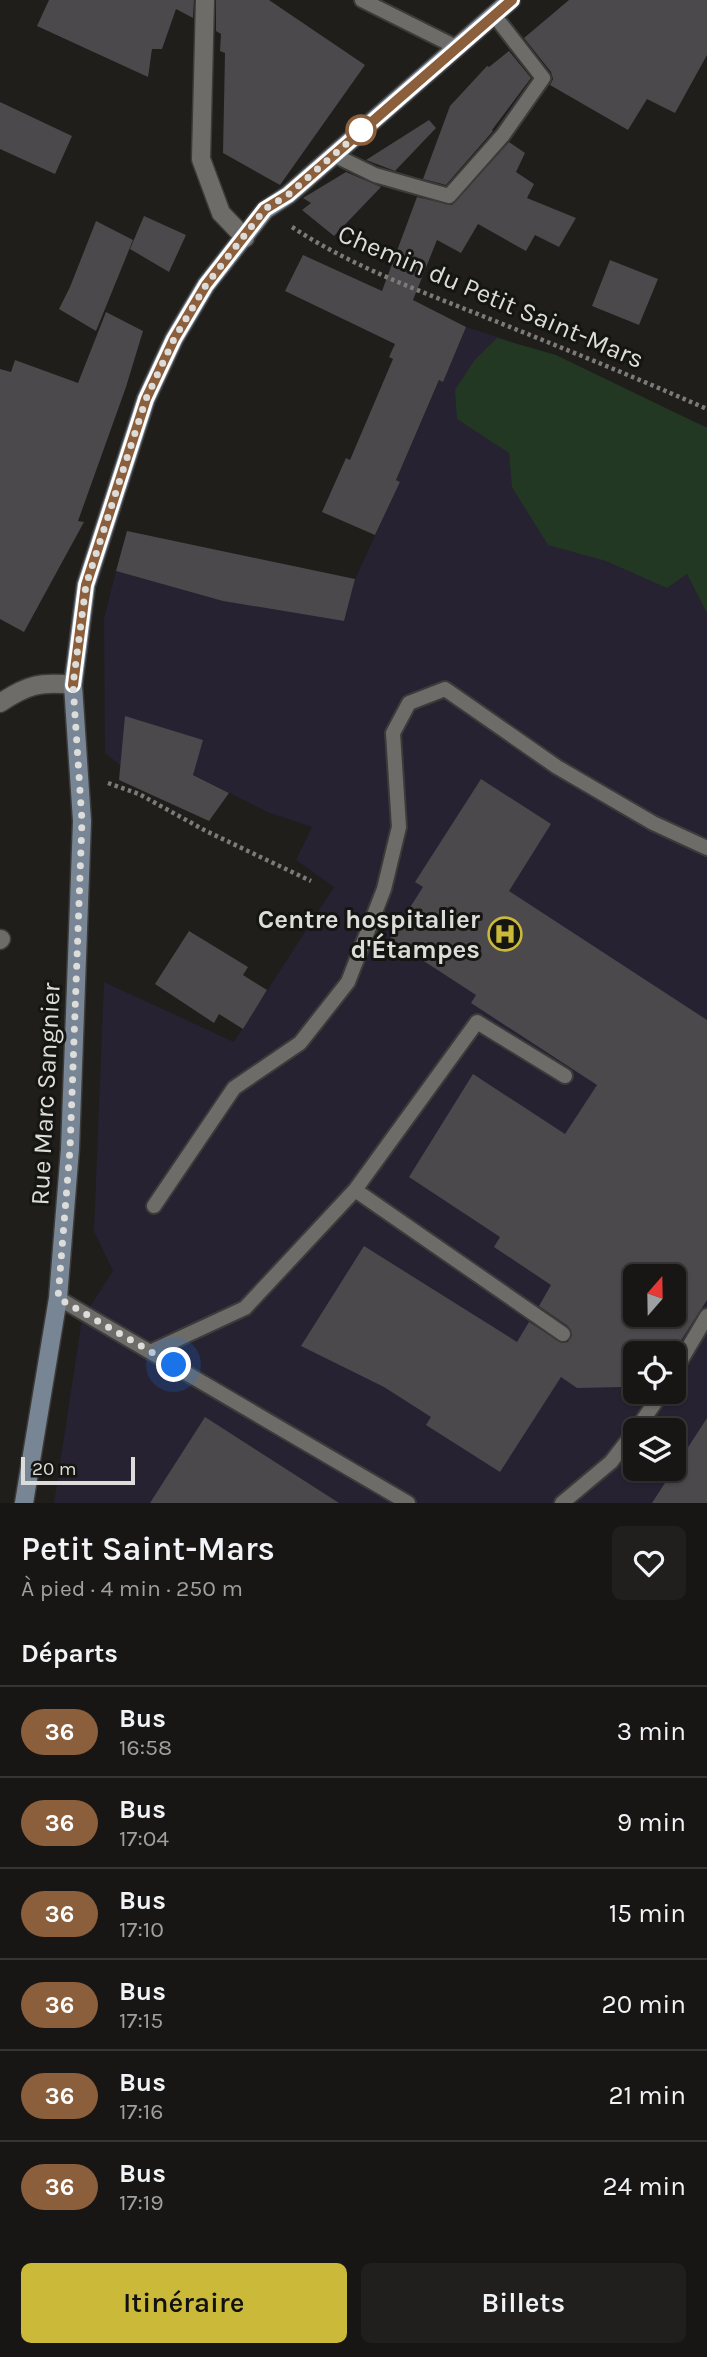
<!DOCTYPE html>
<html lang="fr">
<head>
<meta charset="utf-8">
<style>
	:root { --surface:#171614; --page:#201f1d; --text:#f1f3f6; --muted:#9e9fa0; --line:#363534; --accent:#cbba39 }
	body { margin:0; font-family:Karla,sans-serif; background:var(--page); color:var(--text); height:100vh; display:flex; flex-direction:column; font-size:26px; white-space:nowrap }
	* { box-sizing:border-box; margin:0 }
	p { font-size:23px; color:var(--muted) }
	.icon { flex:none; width:38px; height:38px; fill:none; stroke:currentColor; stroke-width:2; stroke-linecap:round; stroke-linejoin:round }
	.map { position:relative; height:1503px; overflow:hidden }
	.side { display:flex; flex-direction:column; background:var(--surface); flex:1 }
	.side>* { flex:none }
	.badge { padding:0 14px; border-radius:23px; font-size:24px; line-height:46px }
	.needle { width:46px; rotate:20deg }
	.fabs { position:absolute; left:623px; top:1264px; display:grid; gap:14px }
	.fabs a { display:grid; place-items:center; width:63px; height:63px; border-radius:10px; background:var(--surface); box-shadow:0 2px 5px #0004,0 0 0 2px var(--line); font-size:35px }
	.scale { position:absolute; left:21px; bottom:18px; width:114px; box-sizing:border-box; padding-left:7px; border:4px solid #dcdcda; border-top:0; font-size:19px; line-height:24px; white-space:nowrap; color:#dcdcda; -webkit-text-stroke:5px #151512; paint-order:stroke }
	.you { position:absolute; width:35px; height:35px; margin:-18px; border:5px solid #fff; border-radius:50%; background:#1a73e8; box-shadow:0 0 0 10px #1a73e833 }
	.map>.badge { position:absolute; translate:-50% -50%; box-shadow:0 0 0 4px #fff }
	h2 { padding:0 21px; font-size:26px; line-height:63px }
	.round { display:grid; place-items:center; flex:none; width:74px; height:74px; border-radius:10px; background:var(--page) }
	.overview { display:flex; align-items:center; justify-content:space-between; height:119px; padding:0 21px }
	h1 { font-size:33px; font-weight:600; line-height:52px }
	.cta { display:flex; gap:14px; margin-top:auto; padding:14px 21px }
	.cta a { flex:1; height:80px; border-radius:10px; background:var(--accent); color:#111; font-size:28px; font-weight:600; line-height:80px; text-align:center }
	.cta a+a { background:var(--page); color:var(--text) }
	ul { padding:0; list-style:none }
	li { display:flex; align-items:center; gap:21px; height:91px; padding:0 21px; border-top:2px solid var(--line) }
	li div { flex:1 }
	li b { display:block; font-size:26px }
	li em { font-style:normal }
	li .badge { min-width:77px; font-weight:700; text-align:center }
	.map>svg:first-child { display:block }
	.medical { fill:#262232; fill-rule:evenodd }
	.green { fill:#223822 }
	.building { fill:#4b494b; fill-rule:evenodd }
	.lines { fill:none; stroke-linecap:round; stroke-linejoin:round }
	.lane-casing { stroke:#3c3b39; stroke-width:18 }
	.street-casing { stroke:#3c3b39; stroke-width:21 }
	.secondary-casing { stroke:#3c3b39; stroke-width:21 }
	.path { stroke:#7c7b79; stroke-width:4.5; stroke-dasharray:3.5 3.5; stroke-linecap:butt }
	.lane { stroke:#6d6c69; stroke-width:14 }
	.street { stroke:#6d6c69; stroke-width:18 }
	.secondary { stroke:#778595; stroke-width:18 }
	.line-casing { stroke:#fff; stroke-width:16 }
	.line { stroke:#8b5e3c; stroke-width:10 }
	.walk { stroke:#dcdcda; stroke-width:7; stroke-dasharray:0 12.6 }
	.stop-dot { fill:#fff; stroke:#8b5e3c; stroke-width:3.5 }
	.labels { text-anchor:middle; stroke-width:6; stroke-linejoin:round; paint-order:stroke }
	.street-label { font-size:26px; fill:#dcdcda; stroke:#151512 }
	.poi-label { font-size:26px; font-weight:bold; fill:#dcdcda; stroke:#151512; text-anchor:end }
</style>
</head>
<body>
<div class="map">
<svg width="707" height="1503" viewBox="0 0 707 1503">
	<rect width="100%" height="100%" fill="#1f1e1b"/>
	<path class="medical" d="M466,327l41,13 200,87v1076h-653l28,-184 31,-48 -19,-40 10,-249 130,60 100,-155 -38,-27 16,-33 -42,-14 -92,-46 -58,-2 -15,-12 -1,-134 12,-48 108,30 120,20 11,-42 45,-97 -4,-2 43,-99h4zM635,1276h39v38h-39zM635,1353h39v38h-39zM635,1430h39v38h-39z"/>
	<path class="green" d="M497,338l59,17 151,73v185l-20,-39 -20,14 -61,-27 -58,-16 -36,-58 -3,-34 -52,-34 -2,-29 19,-29z"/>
	<path class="building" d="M49,0h145l-1,18 -17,-9 -14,40h-10l-4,28 -111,-51z
		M216,0h53l96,65 -85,120 -57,-32 2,-100 -5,-2 1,-17 -5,-3z
		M569,0h138v55l-32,58 -28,-14 -19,31 -78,-45 3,-6 -2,-7 -27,-34z
		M509,51l22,27 -39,52 1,1 -47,54 -23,-6 27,-73 37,-40 2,1z
		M0,102l72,34 -17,38 -55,-25z
		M429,120l7,8 -41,43 -29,-11z
		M509,142l16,11 -9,19 18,12 -7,14 49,20 -17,29 -24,-12 -9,16 -48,-27 -17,29 -24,-13 -24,60 53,27 -23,55 -4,-2 -43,100 4,2 -25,53 -53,-23 24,-54 4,2 43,-101 -4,-2 6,-13 -110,-53 18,-36 79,36 35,-94 35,8z
		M346,172l35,15 -47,49 -32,-26 9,-7 -8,-5z
		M144,216l42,19 -17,37 -39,-23z
		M96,221l37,19 -37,91 -37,-22 11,-22z
		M610,260l48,19 -19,46 -47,-19z
		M106,312l37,19 -17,56 -48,134 6,1 -60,110 -24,-13v-250l11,3 4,-12 63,23z
		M127,531l228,48 -11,42 -121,-20 -107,-30z
		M125,716l78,24 -10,35 36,18 -20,28 -90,-41z
		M481,779l70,45 -42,67 198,129v280l-34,53h-38v38h12l-5,9 -20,-13 -45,1 -16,-11 -61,95 -74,-47 5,-8 -47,-30 -83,-41 63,-100 153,96 12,-20 33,21 6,-1 4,-7 -4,-9 -29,-20 12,-21 -57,-38 6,-10 -91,-60 64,-103 92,60 32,-49 -126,-82 5,-8 -86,-56 33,-52 -8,-5zM635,1276h39v38h-39z
		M189,931l59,36 -5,8 24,15 -24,39 -24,-15 -5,9 -59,-39z
		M205,1417l134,86h-189z
		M707,1418v85h-55z"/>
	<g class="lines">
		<defs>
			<path id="lane" d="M362,0l94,47
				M334,155l41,20 74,21 54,-61 40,-57 -49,-63
				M355,1190l122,-168 88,54
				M154,1206l80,-118 66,-45 48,-61 36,-93 15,-62 -6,-94 16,-30 36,-14 112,78 96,56 54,25
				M58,1298l350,205
				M150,1352l95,-44 110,-118 208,144
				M674,1372l33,-56
				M636,1430l27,-39
				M562,1503l49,-41 24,-31"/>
			<path id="street" d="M205,0l-4,159 20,54 24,25
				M0,703c27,-18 41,-22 73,-18
				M0,940l1,-1"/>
			<path id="secondary" d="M24,1503l34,-205 12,-149 12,-328 -9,-136 13,-100 60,-186 28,-60 32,-54 59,-75 23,-15 223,-195"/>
		</defs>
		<use href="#lane" class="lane-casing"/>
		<use href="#street" class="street-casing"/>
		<use href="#secondary" class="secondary-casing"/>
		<path class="path" d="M292,227c56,37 120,61 183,86 78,31 155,62 232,96
			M108,783l31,11 67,37 105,50"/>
		<use href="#lane" class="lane"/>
		<use href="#street" class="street"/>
		<use href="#secondary" class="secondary"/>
	</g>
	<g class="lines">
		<defs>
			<path id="line" d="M73,685l13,-100 60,-186 28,-60 32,-54 59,-76 23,-14 224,-195"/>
		</defs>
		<use href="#line" class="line-casing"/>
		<use href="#line" class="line"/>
		<path class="walk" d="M174,1365l-116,-67 12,-149 12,-328 -9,-136 13,-100 60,-186 28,-60 32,-54 59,-76 23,-14 82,-72 -9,7"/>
	</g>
	<defs>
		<symbol id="hospital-ring" viewBox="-11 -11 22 22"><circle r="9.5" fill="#151512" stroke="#cbba39" stroke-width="1.5"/><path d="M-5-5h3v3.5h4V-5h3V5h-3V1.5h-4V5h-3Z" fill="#cbba39"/></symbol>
	</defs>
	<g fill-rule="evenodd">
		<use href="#hospital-ring" x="486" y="915" width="38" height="38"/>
	</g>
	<circle class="stop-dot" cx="361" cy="130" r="14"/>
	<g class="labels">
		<g class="street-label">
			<text transform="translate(491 296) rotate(23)" y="9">Chemin du Petit Saint-Mars</text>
			<text transform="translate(45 1094) rotate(-87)" y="9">Rue Marc Sangnier</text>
		</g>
		<g class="poi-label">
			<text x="480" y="928">Centre hospitalier<tspan x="480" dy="30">d'Étampes</tspan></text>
		</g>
	</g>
</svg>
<div class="fabs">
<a><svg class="needle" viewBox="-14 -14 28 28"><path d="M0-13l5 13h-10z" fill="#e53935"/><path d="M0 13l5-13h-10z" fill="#9e9fa0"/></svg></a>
<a><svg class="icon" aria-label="locate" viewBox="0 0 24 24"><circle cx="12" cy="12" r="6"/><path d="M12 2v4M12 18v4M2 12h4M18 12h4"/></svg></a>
<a><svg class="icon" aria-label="layers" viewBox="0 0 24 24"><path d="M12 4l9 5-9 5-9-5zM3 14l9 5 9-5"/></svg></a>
</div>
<div class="scale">20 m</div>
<div class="you" style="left:174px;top:1365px"></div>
</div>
<section class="side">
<div class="overview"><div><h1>Petit Saint-Mars</h1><p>À pied · 4 min · 250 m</p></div><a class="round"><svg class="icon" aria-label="heart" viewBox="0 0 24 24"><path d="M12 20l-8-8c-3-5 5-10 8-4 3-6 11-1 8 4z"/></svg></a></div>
<h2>Départs</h2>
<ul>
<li><span class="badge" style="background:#8b5e3c;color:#fff">36</span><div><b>Bus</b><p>16:58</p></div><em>3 min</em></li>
<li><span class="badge" style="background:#8b5e3c;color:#fff">36</span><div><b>Bus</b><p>17:04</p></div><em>9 min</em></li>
<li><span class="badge" style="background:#8b5e3c;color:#fff">36</span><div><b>Bus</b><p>17:10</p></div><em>15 min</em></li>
<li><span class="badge" style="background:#8b5e3c;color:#fff">36</span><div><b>Bus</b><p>17:15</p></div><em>20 min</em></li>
<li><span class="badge" style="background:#8b5e3c;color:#fff">36</span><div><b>Bus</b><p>17:16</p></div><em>21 min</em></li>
<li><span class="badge" style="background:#8b5e3c;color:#fff">36</span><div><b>Bus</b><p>17:19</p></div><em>24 min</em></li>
</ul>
<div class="cta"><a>Itinéraire</a><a>Billets</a></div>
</section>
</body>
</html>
